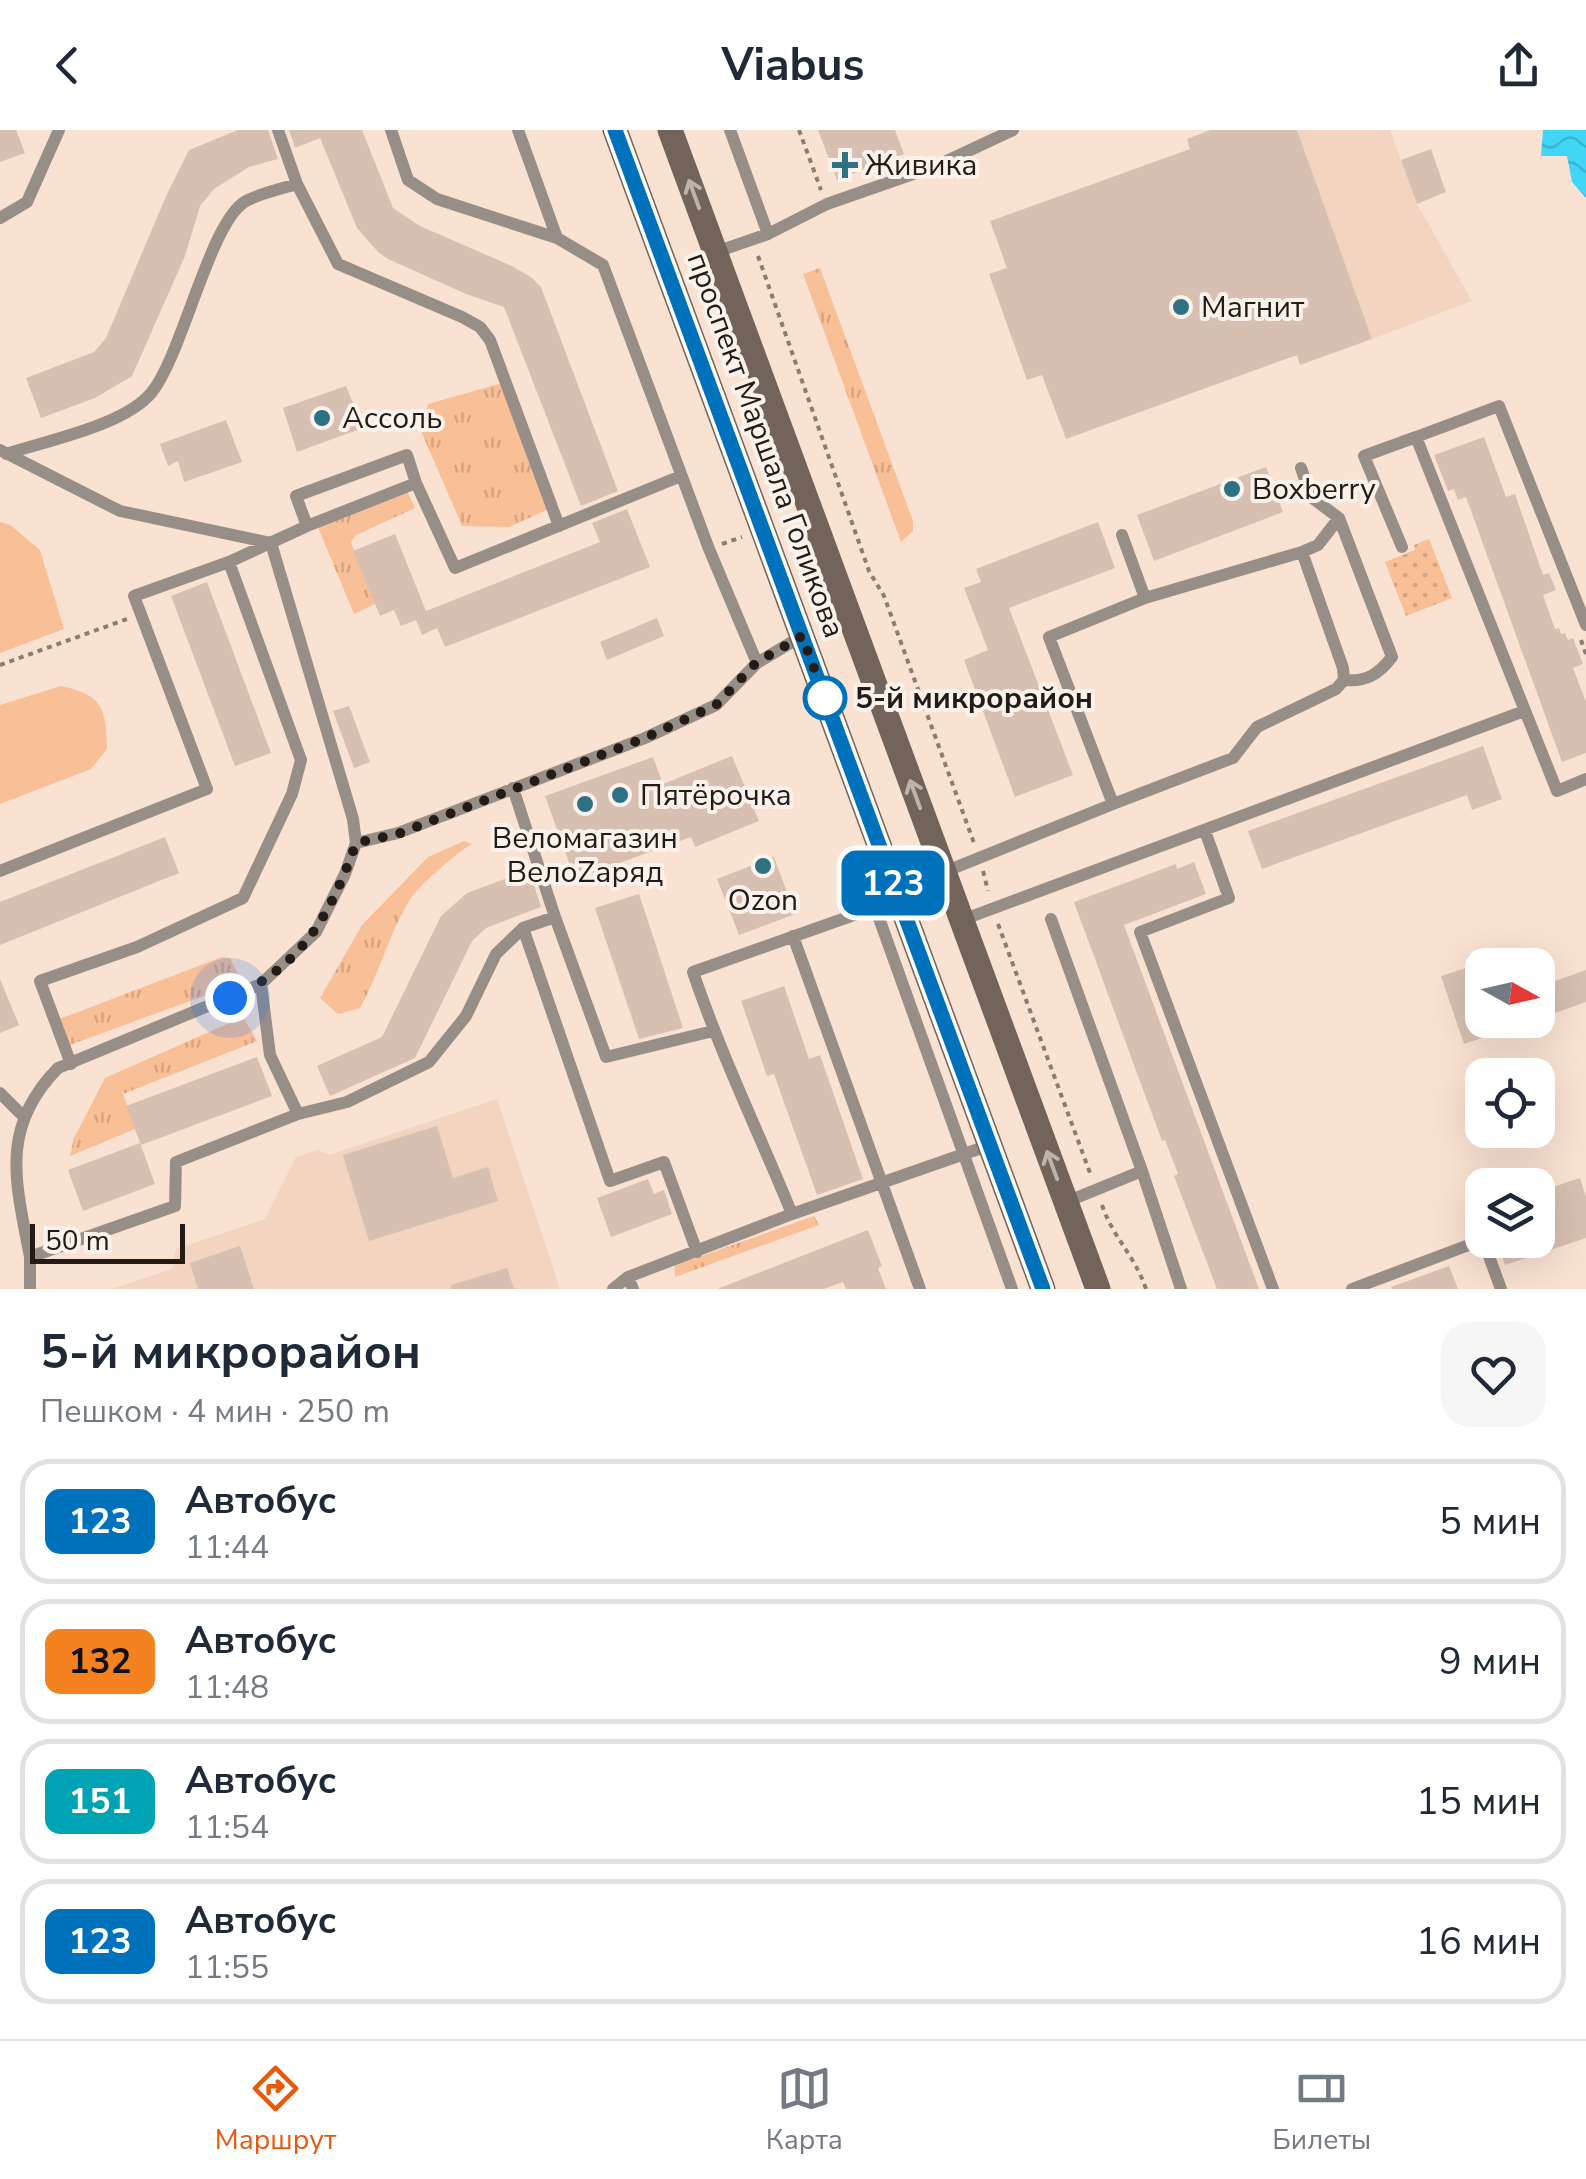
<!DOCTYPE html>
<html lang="ru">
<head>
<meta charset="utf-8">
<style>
	:root { --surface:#fff; --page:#f6f6f7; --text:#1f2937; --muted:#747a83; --line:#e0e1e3; --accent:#ea580c }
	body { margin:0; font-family:"Nunito Sans",sans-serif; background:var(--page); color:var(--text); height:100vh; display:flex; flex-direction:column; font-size:38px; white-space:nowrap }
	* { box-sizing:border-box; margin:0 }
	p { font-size:32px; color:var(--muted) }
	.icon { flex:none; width:55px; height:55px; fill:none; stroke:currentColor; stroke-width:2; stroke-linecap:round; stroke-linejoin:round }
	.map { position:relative; height:1159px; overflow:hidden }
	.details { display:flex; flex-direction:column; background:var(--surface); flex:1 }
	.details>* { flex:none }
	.badge { padding:0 20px; border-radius:15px; font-size:35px; line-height:65px }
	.needle { width:65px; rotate:98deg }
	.fabs { position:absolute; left:1465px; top:818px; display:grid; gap:20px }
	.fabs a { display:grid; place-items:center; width:90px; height:90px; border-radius:20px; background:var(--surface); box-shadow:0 10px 40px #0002; font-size:50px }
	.scale { position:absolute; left:30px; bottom:25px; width:155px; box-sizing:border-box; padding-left:10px; border:5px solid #241b16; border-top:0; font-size:28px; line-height:35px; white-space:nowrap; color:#241b16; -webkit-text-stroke:8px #fcf2ec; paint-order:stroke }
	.you { position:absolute; width:50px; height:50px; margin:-25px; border:8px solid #fff; border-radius:50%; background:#1a73e8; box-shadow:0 0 0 15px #1a73e833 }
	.map>.badge { position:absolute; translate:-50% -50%; box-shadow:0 0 0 5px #fff }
	.round { display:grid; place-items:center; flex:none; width:105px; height:105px; border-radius:30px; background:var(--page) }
	.overview { display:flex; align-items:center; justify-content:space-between; height:170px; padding:0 40px }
	h1 { font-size:48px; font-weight:700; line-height:75px }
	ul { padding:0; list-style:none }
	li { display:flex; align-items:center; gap:30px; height:125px; margin:0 20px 15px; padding:0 20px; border:5px solid var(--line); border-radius:30px }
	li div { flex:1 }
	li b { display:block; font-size:38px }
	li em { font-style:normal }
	li .badge { min-width:110px; font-weight:700; text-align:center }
	header { display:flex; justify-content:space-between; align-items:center; height:130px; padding:0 40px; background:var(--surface); font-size:45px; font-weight:700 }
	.tabs { display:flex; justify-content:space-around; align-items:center; height:140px; border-top:2px solid var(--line); background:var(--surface); font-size:28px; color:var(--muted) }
	.tabs a { display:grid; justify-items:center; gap:5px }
	.tabs .on { color:var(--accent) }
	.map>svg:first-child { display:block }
	.built { fill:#f2d4c0 }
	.grass { fill:url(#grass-tufts) }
	.park { fill:url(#park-dots) }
	.garden { fill:#f9bf97 }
	.water { fill:url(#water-waves) }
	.building { fill:#d7c0b1 }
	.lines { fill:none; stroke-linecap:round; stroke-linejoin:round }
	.path { stroke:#8d7c72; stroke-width:4; stroke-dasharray:5 5; stroke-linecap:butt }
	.lane { stroke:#988e88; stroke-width:12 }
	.secondary { stroke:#72645b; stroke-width:25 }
	.oneway { stroke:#beb2ab }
	.line-casing { stroke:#fff; stroke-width:22 }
	.line { stroke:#0072bc; stroke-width:15 }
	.walk { stroke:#241b16; stroke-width:10; stroke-dasharray:0 18 }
	.poi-dot { fill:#2d7182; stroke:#fcf2ec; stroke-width:4 }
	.stop-dot { fill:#fff; stroke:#0072bc; stroke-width:5 }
	.labels { text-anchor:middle; stroke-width:8; stroke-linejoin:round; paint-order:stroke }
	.poi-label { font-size:30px; fill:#241b16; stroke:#fcf2ec; text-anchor:start }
	.street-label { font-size:30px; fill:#241b16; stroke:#fcf2ec }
	.stop-label { font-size:30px; font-weight:bold; fill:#241b16; stroke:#fcf2ec; text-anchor:start }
</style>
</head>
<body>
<header><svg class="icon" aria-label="back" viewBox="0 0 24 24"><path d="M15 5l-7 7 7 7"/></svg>Viabus<svg class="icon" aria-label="share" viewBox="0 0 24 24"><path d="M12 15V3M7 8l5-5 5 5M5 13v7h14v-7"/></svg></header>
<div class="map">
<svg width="1586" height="1159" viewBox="0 0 1586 1159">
	<defs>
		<pattern id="grass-tufts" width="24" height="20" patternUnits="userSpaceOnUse" patternTransform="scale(2.5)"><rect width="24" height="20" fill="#f9bf97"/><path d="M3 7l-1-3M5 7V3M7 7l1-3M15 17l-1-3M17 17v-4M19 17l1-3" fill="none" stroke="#d5a481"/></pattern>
		<pattern id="park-dots" width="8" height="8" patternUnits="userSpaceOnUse" patternTransform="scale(2.5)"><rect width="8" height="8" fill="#f9bf97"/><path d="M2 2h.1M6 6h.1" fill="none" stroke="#d5a481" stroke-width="1.8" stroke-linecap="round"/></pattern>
		<pattern id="water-waves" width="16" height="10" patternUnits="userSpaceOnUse" patternTransform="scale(2.5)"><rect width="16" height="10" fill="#41d5f6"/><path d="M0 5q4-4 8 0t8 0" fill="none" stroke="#39b6d2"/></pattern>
	</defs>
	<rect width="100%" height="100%" fill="#fae2d2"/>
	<path class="built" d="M1297,0h93l27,74 55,97 -100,38z
		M497,969l63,190h-448l60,-20 4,-20 89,-30 31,-62 22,-7 11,5z"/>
	<path class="grass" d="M820,138l93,253v10l-12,11 -98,-268z
		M509,251l42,127 -42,19 -47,-1 -41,-95 7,-27z
		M406,359l9,19 -59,27 -5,7 24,62 -21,10 -37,-89z
		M464,711l8,3c-17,10 -52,40 -63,57 -20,33 -30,73 -49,107l-22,6 -18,-16 42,-73 66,-68z
		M222,827l8,1 12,24 -175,64 -10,-26z
		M243,887l14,24 -134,53 12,35 -65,27 4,-18 31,-60z
		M814,1086l5,9 -144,52 -1,-15 22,-4z"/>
	<path class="park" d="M1429,409l23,59 -46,18 -21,-54 30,-12 -1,-5z"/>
	<path class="garden" d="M0,392l10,3 30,25 24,79 -64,24z
		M61,556c42,9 45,22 46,63l-16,20 -91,35v-99z"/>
	<path class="water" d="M1543,0h43v68l-14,-16 -5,-26h-26z"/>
	<path class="building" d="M0,0h16l9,23 -25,9z
		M238,0h30l10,29 -29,8 -35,22 -14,17 -15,50 -53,120 -37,22 -54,20 -15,-40 68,-26 12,-14 61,-144 22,-44z
		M289,0h73l31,78 27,18 92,40 20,12 9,9 77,204 -37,15 -77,-199 -38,-13 -78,-35 -10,-7 -21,-24 -37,-90 -25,10z
		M818,0h77l9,24 -67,26z
		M1211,0h86l75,209 -72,26 -3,-10 -231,84 -24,-64 -15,5 -38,-106 18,-6 -17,-47 200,-72 -3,-10z
		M1431,19l15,43 -29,12 -16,-44z
		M346,256l17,42 -66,24 -14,-44z
		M226,290l16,42 -58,20 -6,-21 -10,5 -8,-22z
		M1484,307l22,60 9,-3 28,81 6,-2 7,17 -13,5 12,34 4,-1 2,6 4,-1 3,7 5,-2 10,26 -10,4 13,34v51l-24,9 -96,-265 -8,3 -4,-11 -6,2 -14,-36z
		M1266,337l17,45 -129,49 -17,-46z
		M627,379l23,58 -205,80 -8,-19 -15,7 -6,-15 -15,6 -7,-16 -14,6 -27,-65 42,-17 31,77 174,-69 -8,-19z
		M1098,392l17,46 -106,40 64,167 -58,22 -51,-137 24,-10 -24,-62 17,-6 -5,-13z
		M207,452l64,171 -36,13 -64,-170z
		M657,488l7,18 -57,24 -7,-18z
		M349,576l21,56 -16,6 -21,-57z
		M1483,616l19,53 -30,11 -5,-15 -205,74 -14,-38z
		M732,626l27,65 -64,26 -4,-10 -116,42 -30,-83 108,-39 10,27z
		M165,707l14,36 -179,72v-43z
		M774,727l21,57 -56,21 -22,-56z
		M1194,732l12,32 -82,31 135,364h-42l-43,-113 4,-2 -13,-34 -3,1 -88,-239 102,-38 1,5z
		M529,740l12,37 -55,21 -14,13 -57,117 -85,38 -13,-30 65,-29 59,-121 26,-23z
		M639,764l44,134 -44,11 -44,-131z
		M1472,836l10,31v23h44l1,3 -63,21 -23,-68z
		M1586,840v32l-48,17v-32z
		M0,849l19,46 -19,8z
		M784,856l25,73 11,-4 43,124 -46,16 -43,-121 -7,2 -26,-75z
		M257,927l15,39 -131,49 -15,-39z
		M437,996l16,52 35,-11 10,34 -129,40 -26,-86z
		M140,1013l15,41 -72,27 -15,-41z
		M1580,1048l6,19v41l-81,27 -8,-25h41v-48z
		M648,1049l6,15 10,-4 8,24 -61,23 -14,-39z
		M868,1100l14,36 -4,2 8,21h-40l-3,-7 -19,7h-107z
		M240,1116l14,43h-56l-8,-26z
		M1449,1136l9,23h-66l-1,-2z
		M507,1138l7,21h-63v-4z"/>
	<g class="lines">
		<path class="path" d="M799,0l22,60
			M758,126l111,315 15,25 90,247
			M722,414l20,-7
			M1581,510l5,14
			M0,535l127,-46
			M983,741l5,20
			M998,794l92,249
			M1102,1075c11,33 32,49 44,84"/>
		<path class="lane" d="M278,0l19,54
			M391,0l17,50 29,19 120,39
			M518,0l39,108 46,27 106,284 48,114
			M730,0l38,104
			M0,88l27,-16 32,-72
			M716,122l52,-18 59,-30 109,-38 77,-36
			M0,320l120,61 151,32 82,276 3,24 -11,31 -29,58 -55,52 -203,84c-58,59 -43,112 -28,189l145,-51 1,-44 122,-48 49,-12 82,-40 37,-46 30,-62 27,-26 32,-11 51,140 107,-26
			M6,324c40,-13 120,-29 146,-62 31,-39 58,-171 94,-191 15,-8 35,-12 51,-17l41,80 124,53 18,10 10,13 69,186
			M1301,338l10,29 28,21 53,139c-14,18 -26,25 -48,23
			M416,353l-9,-28 -111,41 11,30 109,-43 39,85 226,-92
			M1122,405l23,63
			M1402,417l-38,-91 52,-19
			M1302,422l16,-7 21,-27
			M1586,495l-87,-219 -83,31 141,354 29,-12
			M513,658l42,129
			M1205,701l24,67 -89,34 133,357
			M356,713l42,-10 247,-95 71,-33 41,-42 45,-27
			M0,741l207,-82 -73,-193 95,-34 78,-36
			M944,742l169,-68 -64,-167 96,-39 157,-46 41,116 1,12 -8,9 -79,38 -24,31 -120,46
			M875,777l137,382
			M1051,789l91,252
			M962,790l562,-209
			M523,798l87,253 54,-19 33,90
			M793,806l127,353
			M261,854l9,71 28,59
			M71,934l-31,-83 97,-34 106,-49 49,-104 9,-34 -72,-198
			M0,963l21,21
			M1066,1072l76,-31 39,118
			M792,1084c-33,-81 -71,-159 -99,-242l206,-73
			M1483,1110l18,49
			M30,1127v32
			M613,1159l15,-12
			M633,1159l-5,-12 164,-63 198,-69
			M1352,1159l130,-49"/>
		<path class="secondary" d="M615,0l428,1159
			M670,0l428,1159"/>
	</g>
	<defs><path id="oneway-shaft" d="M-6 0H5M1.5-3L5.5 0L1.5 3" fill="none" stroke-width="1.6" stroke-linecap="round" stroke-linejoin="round" transform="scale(2.5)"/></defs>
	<g class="oneway">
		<use href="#oneway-shaft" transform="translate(694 64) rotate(-110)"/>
		<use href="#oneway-shaft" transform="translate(915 664) rotate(-110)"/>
		<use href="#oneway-shaft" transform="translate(1052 1035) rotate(-110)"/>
	</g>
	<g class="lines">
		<defs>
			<path id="line" d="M615,0l428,1159"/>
		</defs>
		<use href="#line" class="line-casing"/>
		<use href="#line" class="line"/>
		<path class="walk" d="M230,868c72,-31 101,-84 126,-155l42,-9 247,-96 71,-33 40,-42 46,-27 23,62"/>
	</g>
	<g class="poi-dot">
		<path d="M840 20h10v10h10v10h-10v10h-10v-10h-10v-10h10z"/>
		<circle cx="1181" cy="177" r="10"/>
		<circle cx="322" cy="288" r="10"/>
		<circle cx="1232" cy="359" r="10"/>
		<circle cx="620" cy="665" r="10"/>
		<circle cx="585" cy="674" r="10"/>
		<circle cx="763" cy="736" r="10"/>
	</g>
	<circle class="stop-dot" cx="825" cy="568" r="20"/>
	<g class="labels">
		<g class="poi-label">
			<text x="865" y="45">Живика</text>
			<text x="1201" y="187">Магнит</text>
			<text x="342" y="298">Ассоль</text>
			<text x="1252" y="369">Boxberry</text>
			<text x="640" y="675">Пятёрочка</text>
			<text x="585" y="718" text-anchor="middle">Веломагазин<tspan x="585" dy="34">ВелоZаряд</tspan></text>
			<text x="763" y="780" text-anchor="middle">Ozon</text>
		</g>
		<g class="street-label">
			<text transform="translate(766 315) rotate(70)" y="10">проспект Маршала Голикова</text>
		</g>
		<g class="stop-label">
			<text x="855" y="578">5-й микрорайон</text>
		</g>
	</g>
</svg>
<div class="fabs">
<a><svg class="needle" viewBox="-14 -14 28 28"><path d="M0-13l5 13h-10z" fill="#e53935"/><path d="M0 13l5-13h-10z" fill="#747a83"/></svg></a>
<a><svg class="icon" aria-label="locate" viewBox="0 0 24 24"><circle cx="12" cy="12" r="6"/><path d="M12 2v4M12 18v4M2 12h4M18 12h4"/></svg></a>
<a><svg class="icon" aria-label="layers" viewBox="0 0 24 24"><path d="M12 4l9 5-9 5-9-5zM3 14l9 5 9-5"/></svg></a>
</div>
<div class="scale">50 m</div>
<div class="you" style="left:230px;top:868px"></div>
<b class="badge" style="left:893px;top:753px;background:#0072bc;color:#fff">123</b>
</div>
<section class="details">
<div class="overview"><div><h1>5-й микрорайон</h1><p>Пешком · 4 мин · 250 m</p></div><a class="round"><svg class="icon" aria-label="heart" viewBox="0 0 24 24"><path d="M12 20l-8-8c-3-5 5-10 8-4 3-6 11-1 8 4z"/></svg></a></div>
<ul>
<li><span class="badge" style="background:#0072bc;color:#fff">123</span><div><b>Автобус</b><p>11:44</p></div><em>5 мин</em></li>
<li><span class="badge" style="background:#f58220;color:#111">132</span><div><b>Автобус</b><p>11:48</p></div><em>9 мин</em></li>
<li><span class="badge" style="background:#00a3b4;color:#fff">151</span><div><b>Автобус</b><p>11:54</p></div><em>15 мин</em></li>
<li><span class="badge" style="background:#0072bc;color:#fff">123</span><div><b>Автобус</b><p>11:55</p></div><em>16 мин</em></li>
</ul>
</section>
<nav class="tabs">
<a class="on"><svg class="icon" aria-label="directions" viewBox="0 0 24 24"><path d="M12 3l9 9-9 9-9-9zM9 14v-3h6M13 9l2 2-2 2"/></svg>Маршрут</a>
<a><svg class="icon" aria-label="map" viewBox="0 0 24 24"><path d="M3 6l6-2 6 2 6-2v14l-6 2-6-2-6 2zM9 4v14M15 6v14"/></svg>Карта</a>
<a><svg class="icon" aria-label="tickets" viewBox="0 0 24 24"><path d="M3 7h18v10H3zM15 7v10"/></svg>Билеты</a>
</nav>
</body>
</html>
